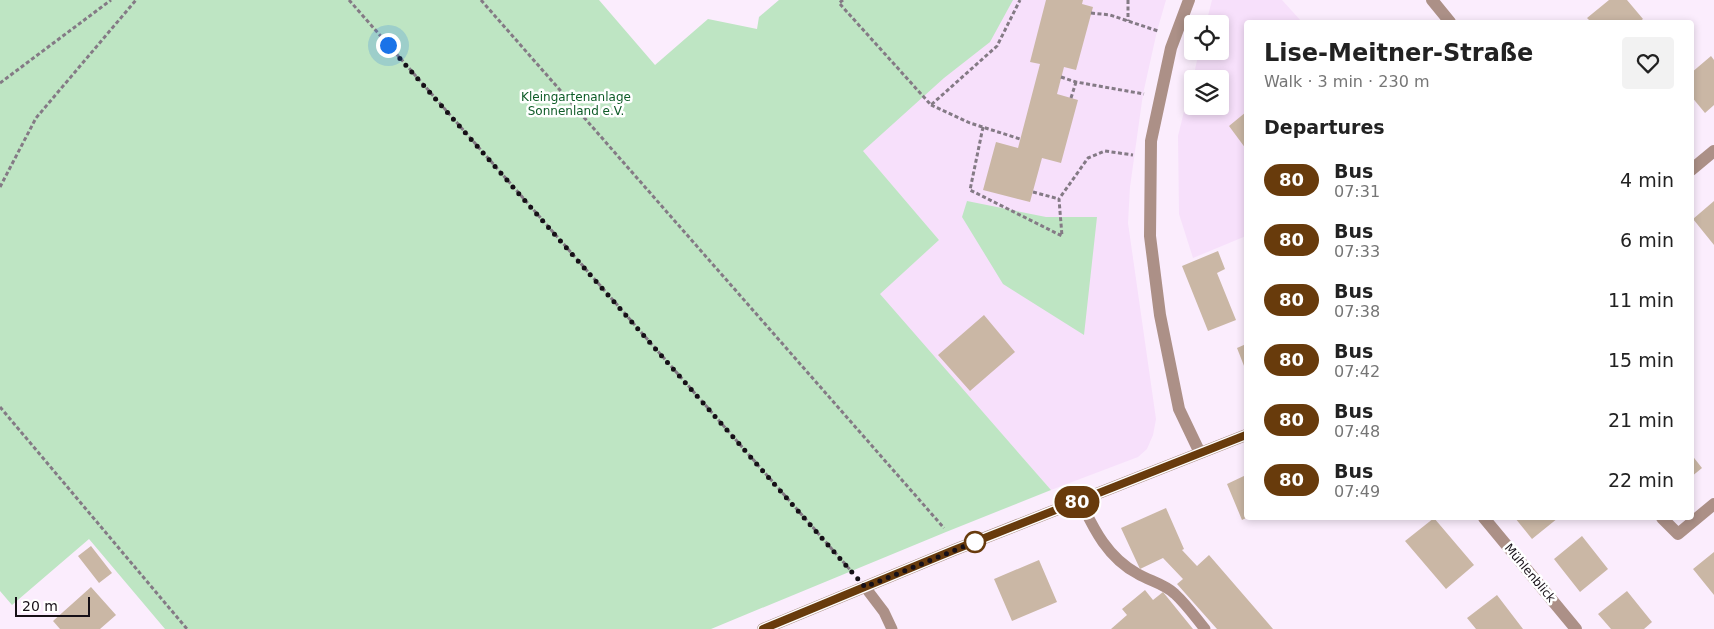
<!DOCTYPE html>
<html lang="en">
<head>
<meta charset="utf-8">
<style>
	:root { --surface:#fff; --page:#f2f2f2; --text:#222; --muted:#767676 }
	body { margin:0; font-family:"DejaVu Sans",sans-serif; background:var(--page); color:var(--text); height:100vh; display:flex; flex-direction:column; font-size:19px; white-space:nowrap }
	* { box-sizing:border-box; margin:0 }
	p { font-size:16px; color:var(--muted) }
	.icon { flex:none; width:28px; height:28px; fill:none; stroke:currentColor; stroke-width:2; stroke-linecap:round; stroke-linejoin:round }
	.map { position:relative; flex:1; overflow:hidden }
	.sheet { position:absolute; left:1244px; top:20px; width:450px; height:500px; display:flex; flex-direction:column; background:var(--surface); border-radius:5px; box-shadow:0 2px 8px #0003 }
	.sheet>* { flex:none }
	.badge { padding:0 10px; border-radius:16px; font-size:18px; line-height:32px }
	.fabs { position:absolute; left:1184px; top:15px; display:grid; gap:10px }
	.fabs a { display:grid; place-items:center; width:45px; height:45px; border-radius:5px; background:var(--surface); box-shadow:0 2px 8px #0003; font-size:25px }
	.scale { position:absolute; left:15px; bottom:12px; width:75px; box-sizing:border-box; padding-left:5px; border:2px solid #161017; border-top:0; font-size:14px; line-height:18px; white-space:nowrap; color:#161017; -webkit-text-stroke:4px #fff; paint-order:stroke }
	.you { position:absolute; width:25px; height:25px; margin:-12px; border:4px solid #fff; border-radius:50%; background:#1a73e8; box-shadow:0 0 0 8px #1a73e833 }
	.map>.badge { position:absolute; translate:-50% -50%; box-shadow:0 0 0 2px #fff }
	h2 { padding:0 20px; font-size:19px; line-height:45px }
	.round { display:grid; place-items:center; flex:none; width:52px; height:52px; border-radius:5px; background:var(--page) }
	.head { display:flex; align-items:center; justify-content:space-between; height:85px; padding:0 20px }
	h1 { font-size:24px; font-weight:700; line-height:38px }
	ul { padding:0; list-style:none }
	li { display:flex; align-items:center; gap:15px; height:60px; padding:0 20px }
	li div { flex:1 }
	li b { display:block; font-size:19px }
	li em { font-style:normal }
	li .badge { min-width:55px; font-weight:700; text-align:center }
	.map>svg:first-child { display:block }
	.built { fill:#f7e0fb }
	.green { fill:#bee5c3 }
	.building { fill:#cab7a5 }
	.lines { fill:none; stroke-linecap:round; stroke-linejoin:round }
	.path { stroke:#847a85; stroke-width:3; stroke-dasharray:4 2.5; stroke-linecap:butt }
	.service { stroke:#ac9087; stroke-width:11 }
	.minor { stroke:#ac9087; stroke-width:12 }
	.line-casing { stroke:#fff; stroke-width:11 }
	.line { stroke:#683b0c; stroke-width:8 }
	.walk { stroke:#161017; stroke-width:5; stroke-dasharray:0 9 }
	.stop-dot { fill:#fff; stroke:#683b0c; stroke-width:2.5 }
	.labels { text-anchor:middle; stroke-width:5; stroke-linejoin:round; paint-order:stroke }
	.park-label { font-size:12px; fill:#0f5c28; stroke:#fff }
	.street-label { font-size:12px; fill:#161017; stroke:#fff }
</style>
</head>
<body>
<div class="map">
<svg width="1714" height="629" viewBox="0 0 1714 629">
	<rect width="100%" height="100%" fill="#fbedfd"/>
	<path class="built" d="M779,0h387l-9,31 -14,63 -13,93 -2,36 28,196 -3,16 -6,14 -9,8 -87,33 -172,-196 60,-54 -181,-211 1,-12z
		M1212,0h70l20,22h-56v214l-53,22 -14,-44 -1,-78 14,-57v27h28v-27h-27l6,-28h21v-27h-14z"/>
	<path class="green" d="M0,0h599l56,65 53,-46 49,10 2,-12 20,-17h234l-23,42 -46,36 -81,73 76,89 -59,54 171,196 -105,42 -235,97h-546l-76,-90 -77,66 -12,-14z
		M967,201l79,16h51l-13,118 -81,-51 -41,-67z"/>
	<path class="building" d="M1046,0h37l-1,4 11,3 -17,63 -12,-3 -7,27 21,6 -17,63 -19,-5 -12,44 -47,-12 13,-48 22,6 22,-84 -10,-2z
		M1609,0h18l16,19 -4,3h-48l-4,-4z
		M1711,56l3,4v45l-9,8 -14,-17v-23z
		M1246,112v37l-17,-23z
		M1714,201v44l-21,-26z
		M1218,251l7,18 -8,4 19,47 -28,11 -26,-65z
		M984,315l31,37 -45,39 -32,-36z
		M1246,344v27l-9,-23z
		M1691,454l11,14 -11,9z
		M1246,475v43l-4,2 -15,-36z
		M1166,508l18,41 -2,1 15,16 12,-11 64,74h-56l-40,-45 6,-5 -20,-21 -23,11 -19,-41z
		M1434,518l40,47 -28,24 -41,-48z
		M1515,518h43l-26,21z
		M1582,536l26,33 -28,23 -26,-33z
		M91,546l21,27 -13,10 -21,-27z
		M1714,552v43l-21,-26z
		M1039,560l18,42 -45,19 -18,-42z
		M91,587l25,28 -16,14h-40l-7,-8z
		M1145,590l8,10 10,-8 30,37h-82l16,-14 -5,-6z
		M1627,591l25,31 -8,7h-33l-13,-15z
		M1497,595l26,34h-47l-9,-11z"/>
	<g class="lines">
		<path class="path" d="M349,0l504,573
			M481,0l463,528
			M843,0l-4,3 92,102 66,-59 23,-46
			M1128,0v21
			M1091,13l19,2 48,16
			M1061,77l15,5 68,12
			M0,83l111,-83
			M1071,98l5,-16
			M931,105l39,18 50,16
			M983,127l-13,63 92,46 -3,-37 29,-41 17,-7 28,4
			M0,187l36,-69 100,-118
			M1033,192l26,7
			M0,407l187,222"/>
		<path class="service" d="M1080,500c14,30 28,58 58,74 12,7 27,10 37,20 11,10 21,24 30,35
			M865,587l19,25 8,17"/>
		<path class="minor" d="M1189,0l-18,48 -20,93 -1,95 10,79 19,94 21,44
			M1432,0l18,22
			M1691,170l23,-19
			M1484,518l92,111
			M1662,518l16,16 36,-30
			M763,629l191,-79 292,-115"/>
	</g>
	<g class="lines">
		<defs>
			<path id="line" d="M763,629l191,-79 292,-115"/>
		</defs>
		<use href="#line" class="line-casing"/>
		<use href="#line" class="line"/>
		<path class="walk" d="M388,45l477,542 110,-45"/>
	</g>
	<circle class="stop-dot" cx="975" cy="542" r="10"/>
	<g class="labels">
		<g class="park-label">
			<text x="576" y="101">Kleingartenanlage<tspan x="576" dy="14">Sonnenland e.V.</tspan></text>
		</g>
		<g class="street-label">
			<text transform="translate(1530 573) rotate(50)" y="4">Mühlenblick</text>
		</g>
	</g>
</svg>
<div class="fabs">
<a><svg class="icon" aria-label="locate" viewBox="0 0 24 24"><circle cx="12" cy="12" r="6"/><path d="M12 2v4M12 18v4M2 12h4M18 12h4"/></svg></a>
<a><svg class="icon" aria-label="layers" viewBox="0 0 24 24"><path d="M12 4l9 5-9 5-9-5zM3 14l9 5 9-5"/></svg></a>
</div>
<div class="scale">20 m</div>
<div class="you" style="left:388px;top:45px"></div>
<b class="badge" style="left:1077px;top:502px;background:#683b0c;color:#fff">80</b>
<section class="sheet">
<div class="head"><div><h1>Lise-Meitner-Straße</h1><p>Walk · 3 min · 230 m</p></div><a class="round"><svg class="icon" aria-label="heart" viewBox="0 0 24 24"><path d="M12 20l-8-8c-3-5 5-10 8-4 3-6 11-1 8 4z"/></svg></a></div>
<h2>Departures</h2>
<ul>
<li><span class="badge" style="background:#683b0c;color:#fff">80</span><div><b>Bus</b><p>07:31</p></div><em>4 min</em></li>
<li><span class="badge" style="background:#683b0c;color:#fff">80</span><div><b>Bus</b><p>07:33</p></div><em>6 min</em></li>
<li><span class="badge" style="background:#683b0c;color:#fff">80</span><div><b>Bus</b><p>07:38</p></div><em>11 min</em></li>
<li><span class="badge" style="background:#683b0c;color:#fff">80</span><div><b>Bus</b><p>07:42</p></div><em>15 min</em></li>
<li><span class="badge" style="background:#683b0c;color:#fff">80</span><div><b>Bus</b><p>07:48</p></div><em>21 min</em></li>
<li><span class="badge" style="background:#683b0c;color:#fff">80</span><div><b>Bus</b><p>07:49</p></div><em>22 min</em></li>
</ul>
</section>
</div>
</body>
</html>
